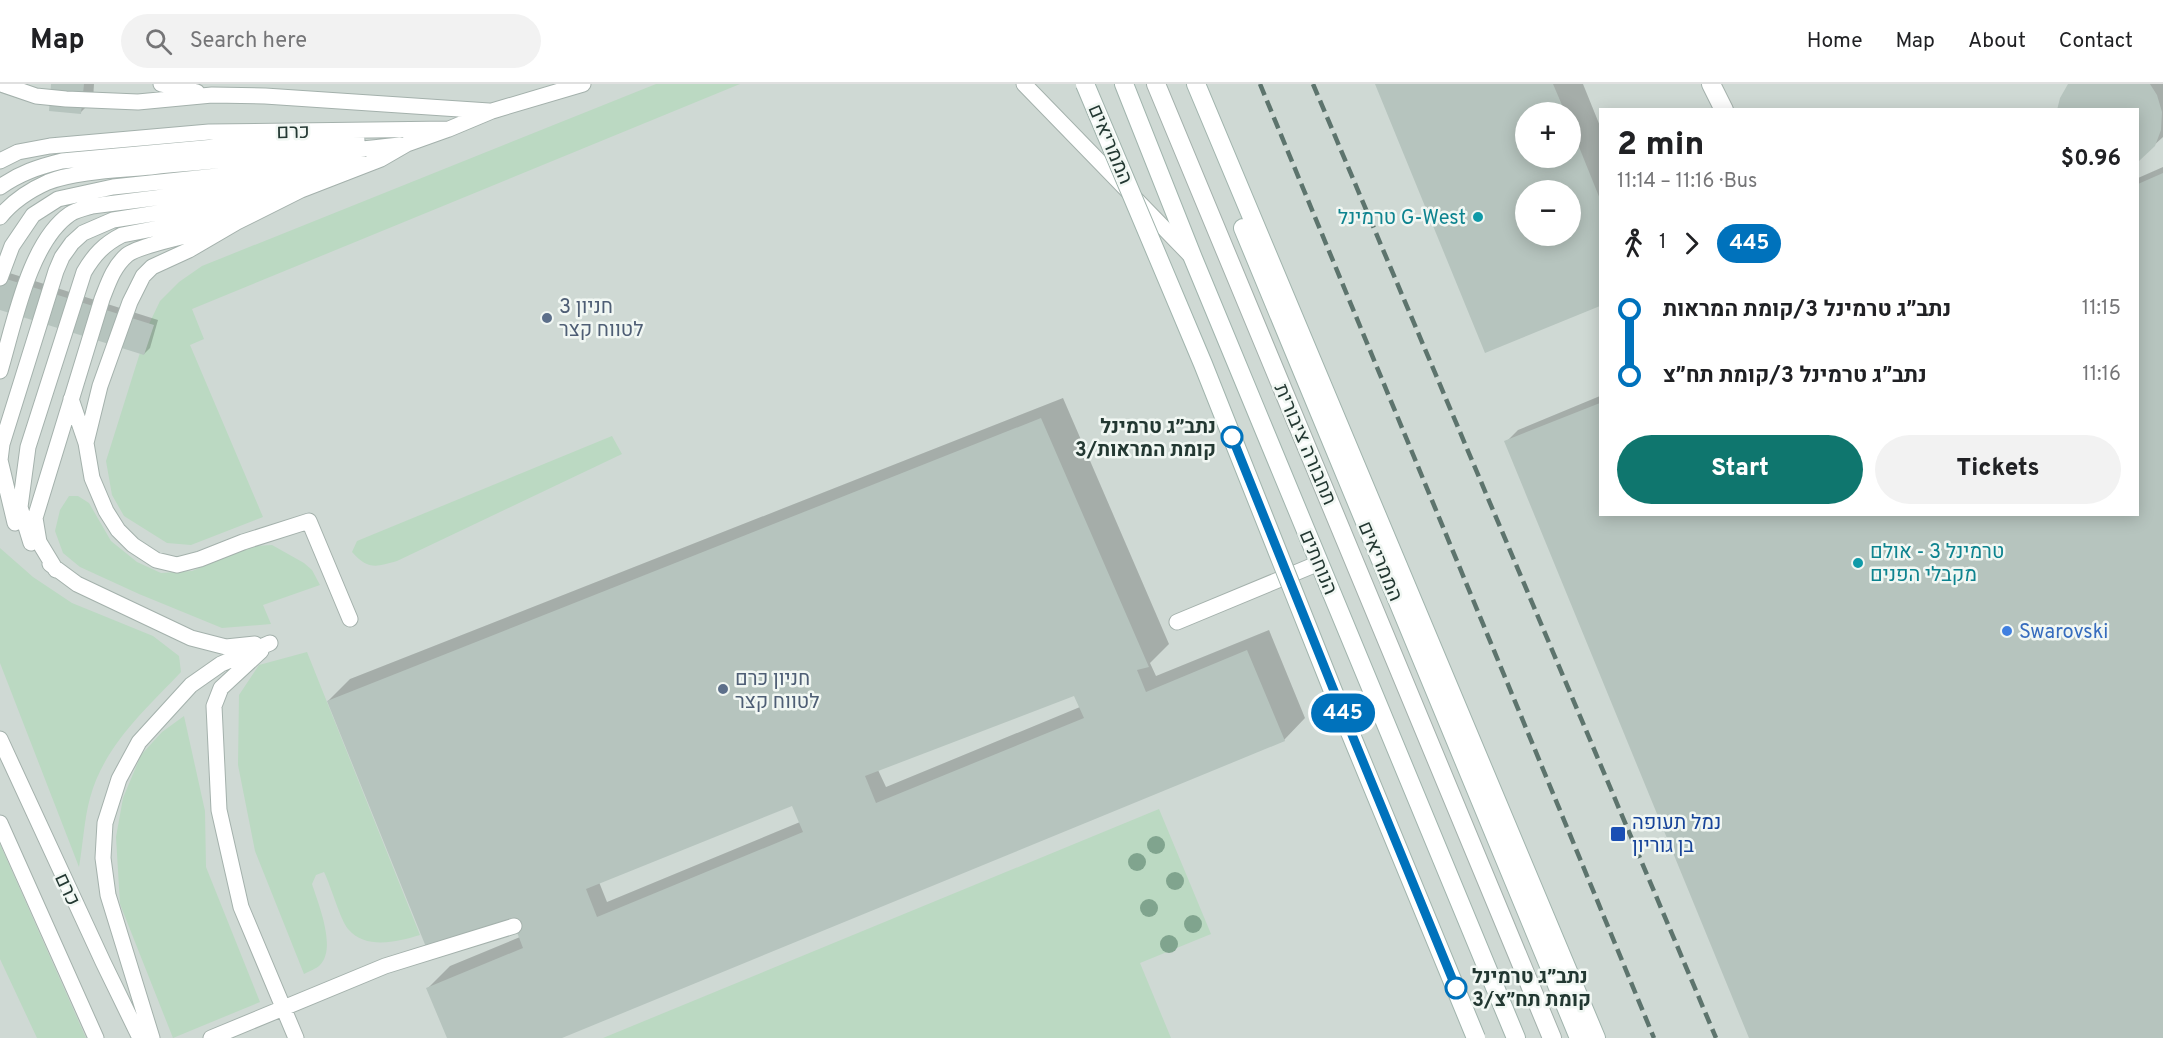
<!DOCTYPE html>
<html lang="en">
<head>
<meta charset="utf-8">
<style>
	:root { --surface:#fff; --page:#f2f2f2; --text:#202124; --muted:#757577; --line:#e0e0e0; --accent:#0f766e }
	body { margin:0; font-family:Overpass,Heebo,sans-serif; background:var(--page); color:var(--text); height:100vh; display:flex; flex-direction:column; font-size:22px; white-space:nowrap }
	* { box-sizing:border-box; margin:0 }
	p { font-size:20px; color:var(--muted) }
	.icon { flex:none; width:33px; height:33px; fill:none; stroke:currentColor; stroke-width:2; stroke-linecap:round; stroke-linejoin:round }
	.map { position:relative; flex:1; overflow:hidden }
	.drawer { position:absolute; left:1599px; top:24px; width:540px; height:408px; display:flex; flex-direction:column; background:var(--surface); border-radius:0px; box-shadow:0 3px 15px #0003 }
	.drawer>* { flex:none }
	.badge { padding:0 12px; border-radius:20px; font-size:21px; line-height:39px }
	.controls { position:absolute; left:1515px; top:18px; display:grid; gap:12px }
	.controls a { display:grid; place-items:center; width:66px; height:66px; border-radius:50%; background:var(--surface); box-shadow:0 3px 15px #0003; font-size:30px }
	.map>.badge { position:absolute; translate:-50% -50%; box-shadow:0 0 0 3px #fff }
	.legs { display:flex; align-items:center; gap:9px; height:66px; padding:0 18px; font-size:20px }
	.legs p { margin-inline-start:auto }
	.summary { display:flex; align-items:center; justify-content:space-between; height:102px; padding:0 18px }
	h1 { font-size:33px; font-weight:800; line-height:45px }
	.cta { display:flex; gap:12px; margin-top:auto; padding:12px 18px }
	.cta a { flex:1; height:69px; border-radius:36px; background:var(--accent); color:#fff; font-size:24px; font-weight:800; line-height:69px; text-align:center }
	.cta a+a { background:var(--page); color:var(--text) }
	ul { padding:0 18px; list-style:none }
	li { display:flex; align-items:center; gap:21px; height:66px; font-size:22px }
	li i { display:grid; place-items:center; width:9px; height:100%; margin:0 8px; background:currentColor }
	li i::after { content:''; width:15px; height:15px; margin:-8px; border:4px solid; border-radius:50%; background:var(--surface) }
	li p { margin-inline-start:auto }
	li:first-child i { background:linear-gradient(#0000 50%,currentColor 0) }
	li:last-child i { background:linear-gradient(currentColor 50%,#0000 0) }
	header { display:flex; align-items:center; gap:36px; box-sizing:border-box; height:84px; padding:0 30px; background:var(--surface); border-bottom:2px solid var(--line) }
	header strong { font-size:28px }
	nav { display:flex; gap:33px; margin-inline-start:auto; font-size:21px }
	.search { width:420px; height:54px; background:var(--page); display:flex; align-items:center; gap:15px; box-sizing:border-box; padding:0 21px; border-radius:33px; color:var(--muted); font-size:22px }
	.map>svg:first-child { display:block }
	.built { fill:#cfd9d4; fill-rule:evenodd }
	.green { fill:#bbd9c2 }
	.shadow { fill:#0003; fill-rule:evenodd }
	.building { fill:#b6c4be; fill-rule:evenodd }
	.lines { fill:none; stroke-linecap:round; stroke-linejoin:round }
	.lane-casing { stroke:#a4b1ac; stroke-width:17 }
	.street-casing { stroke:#a4b1ac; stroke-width:20 }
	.secondary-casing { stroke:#a1b4ad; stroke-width:20 }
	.lane { stroke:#fff; stroke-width:15 }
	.street { stroke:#fff; stroke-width:18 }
	.secondary { stroke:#fff; stroke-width:18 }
	.rail { stroke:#5d746d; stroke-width:4.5; stroke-dasharray:12 6; stroke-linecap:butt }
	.secondary-bridge-casing { stroke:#a1b4ad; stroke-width:20; stroke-linecap:butt }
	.secondary-bridge { stroke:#fff; stroke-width:18 }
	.tree { fill:#80a48e }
	.line-1-casing { stroke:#fff; stroke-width:14 }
	.line-1 { stroke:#0072bc; stroke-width:9 }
	.culture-dot { fill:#0f9aa8; stroke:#f1f7f3; stroke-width:2 }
	.service-dot { fill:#5c6f8a; stroke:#f1f7f3; stroke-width:2 }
	.stop-1-dot { fill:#fff; stroke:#0072bc; stroke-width:3 }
	.shop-dot { fill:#3f7fe0; stroke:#f1f7f3; stroke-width:2 }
	.transit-dot { fill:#1a4fb4; stroke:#f1f7f3; stroke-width:2 }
	.labels { text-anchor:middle; stroke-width:5; stroke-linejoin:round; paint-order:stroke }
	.street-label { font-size:20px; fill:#233832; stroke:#f1f7f3 }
	.culture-label { font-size:20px; fill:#0d838f; stroke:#f1f7f3; text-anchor:end }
	.service-label { font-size:20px; fill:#4e5e75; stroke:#f1f7f3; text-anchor:start }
	.stop-label { font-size:20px; font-weight:bold; fill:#233832; stroke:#f1f7f3; text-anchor:end }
	.shop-label { font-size:20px; fill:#366cbe; stroke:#f1f7f3; text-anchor:start }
	.transit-label { font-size:20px; fill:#164399; stroke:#f1f7f3; text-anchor:start }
</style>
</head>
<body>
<header>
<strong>Map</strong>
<div class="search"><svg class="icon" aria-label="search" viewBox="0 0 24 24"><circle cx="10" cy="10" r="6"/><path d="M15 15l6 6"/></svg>Search here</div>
<nav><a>Home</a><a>Map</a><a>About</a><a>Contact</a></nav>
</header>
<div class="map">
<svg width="2163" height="954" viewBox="0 0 2163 954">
	<rect width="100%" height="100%" fill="#e0eae5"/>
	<path class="built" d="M0,0h2163v954h-2163zM1600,26h538v404h-538zM1526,28h44v46h-44zM1526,106h44v46h-44z"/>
	<path class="green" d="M656,0h84l-548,225 12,30 -14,6 73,172 -72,28 -24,-2 -43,-27 -12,-21 -6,-34 43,-137 11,-23 19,-19 23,-16z
		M612,352l10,18 -225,107c-21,6 -29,9 -45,-9l5,-11z
		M69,412h9l11,7 22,38 26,21 24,11 31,-2 60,-25 20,-1 32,18 8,7 8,15 -57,20 8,19 -49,4 -83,-34 -59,-27 -17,-14 -8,-22 5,-21z
		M0,464l33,29 39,26 81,33 26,20 2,16c-36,38 -77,74 -91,126 -6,22 -7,46 -11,69l-79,-204z
		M307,568l113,283c-23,7 -54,15 -72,-6 -8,-10 -17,-43 -24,-57l-8,3 -4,9c6,19 25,64 8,81 -4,4 -11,6 -16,9l-49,-123 -17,-86 1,-70 20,-30z
		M184,632l21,95 1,56 54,135 -87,36 -53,-134 -4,-67 7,-39 18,-43 21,-23z
		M1159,725l52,125 -71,29 31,75h-568z
		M0,760l86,194h-49l-37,-79z"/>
	<path class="shadow" d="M52,0h42l-1,16 -12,12z
		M1376,0h207l17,42v178l-114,47zM1526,28h44v46h-44zM1526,106h44v46h-44z
		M2070,0h93v53l-25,23v-50z
		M2163,83v871h-412l-245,-596 12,-12 82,-34v118h538v-336z
		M0,186l158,50 -8,28 -6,6 -144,-45z
		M1063,314l106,246 -19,19 6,13 113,-46 36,88 -21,22 -726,298h-109l-21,-50 22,-22 70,-29 -7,-19 -185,-217 22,-22zM1081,607l-1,16 -194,80 -8,-17zM793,720l7,18 -193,80 -8,-20z"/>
	<path class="building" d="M51,0h33l-3,30 -32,-3z
		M1375,0h178l12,28h-39v46h44l1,-31 29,72v107l-115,47zM1526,106h44v46h-44z
		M2068,0h82l7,11 5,17 -1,18 -6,16 -17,16v-52h-81l3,-12z
		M2163,89v865h-414l-245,-597 96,-38v111h538v-330z
		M0,193l154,48 -10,30 -144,-45z
		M1041,334l108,249 -12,3 9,22 101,-42 38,91 -723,297h-115l-21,-50 97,-40 -11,-29 -86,28 -99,-246zM1074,612l10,22 -208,85 -11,-27zM792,722l11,26 -206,85 -11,-28z"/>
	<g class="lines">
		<defs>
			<path id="lane" d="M1,0l35,12 30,3 72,3 74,-7 53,1 224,15
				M161,0l36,8
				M1024,0l167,172
				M0,77l18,-9 32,-6 159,-14 240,-3 43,-18 91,-27
				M0,103c20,-14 38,-20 62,-26l174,-16 121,-5
				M0,133c12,-15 30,-27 48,-35 28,-11 73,-12 103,-15 83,-9 166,-12 249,-22
				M0,194l12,-32 21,-31 25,-16 55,-12 246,-26
				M0,287c14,-46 29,-129 70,-157 6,-4 15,-6 22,-8l228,-29
				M71,315l15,44
				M0,376l2,-16 54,-173 6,-14 10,-14 11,-10 30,-13 171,-27
				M0,376l15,63
				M31,459l-11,-36 8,-60 56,-175c10,-17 20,-28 38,-37l129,-25
				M50,480l27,20 114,54 35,9 29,-3
				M56,486l-17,-28 -4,-24 67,-219c6,-15 11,-32 25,-44 12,-10 69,-21 88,-26
				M350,535l-41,-98 -66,21 -43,17 -23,6 -21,-5 -23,-15 -15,-15 -12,-19 -14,-33 -6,-35 14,-57 30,-84 13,-26 9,-9 37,-17 48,-28 64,-32 80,-31 26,-15 42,-15
				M1177,538l142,-59
				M261,567l-40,37 -7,18 5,104 22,97 55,131
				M0,655l103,223 37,76
				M0,739l96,215
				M152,954l-44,-143 -5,-37 2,-35 14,-44 20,-37 52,-57 30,-21 49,-21
				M211,954l174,-72 129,-40"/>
			<path id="street" d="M1156,0l396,954
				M1711,0l13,26"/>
			<path id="secondary" d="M1124,0l69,174 323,780
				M1196,0l400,954
				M1243,144l336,810"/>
		</defs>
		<use href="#lane" class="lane-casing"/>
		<use href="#street" class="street-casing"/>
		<use href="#secondary" class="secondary-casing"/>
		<use href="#lane" class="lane"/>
		<use href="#street" class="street"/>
		<use href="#secondary" class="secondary"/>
		<path class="rail" d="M1260,0l394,954
			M1313,0l403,954"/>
		<defs>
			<path id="secondary-bridge" d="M1085,0l118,280 130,327 143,347"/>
		</defs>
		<use href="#secondary-bridge" class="secondary-bridge-casing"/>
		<use href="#secondary-bridge" class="secondary-bridge"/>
	</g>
	<g class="tree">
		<circle cx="1156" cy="761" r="9"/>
		<circle cx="1137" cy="778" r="9"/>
		<circle cx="1175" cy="797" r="9"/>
		<circle cx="1149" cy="824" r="9"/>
		<circle cx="1193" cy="840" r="9"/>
		<circle cx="1169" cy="860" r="9"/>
	</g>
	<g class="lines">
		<defs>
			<path id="line-1" d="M1232,353l102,254 122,297"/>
		</defs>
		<use href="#line-1" class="line-1-casing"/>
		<use href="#line-1" class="line-1"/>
	</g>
	<g class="culture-dot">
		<circle cx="1478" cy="133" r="6"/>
		<circle cx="1858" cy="479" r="6"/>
	</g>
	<g class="service-dot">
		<circle cx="547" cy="234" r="6"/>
		<circle cx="723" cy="605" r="6"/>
	</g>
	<g class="stop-1-dot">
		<circle cx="1232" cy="353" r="10"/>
		<circle cx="1456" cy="904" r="10"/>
	</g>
	<circle class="shop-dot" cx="2007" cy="547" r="6"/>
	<rect class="transit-dot" x="1610" y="742" width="16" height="16" rx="3"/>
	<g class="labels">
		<g class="street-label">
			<text transform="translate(293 47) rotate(-1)" y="7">כרם</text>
			<text transform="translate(1111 60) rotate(67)" y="7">הממריאים</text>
			<text transform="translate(1306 360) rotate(67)" y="7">תחבורה ציבורית</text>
			<text transform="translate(1381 477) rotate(67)" y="7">הממריאים</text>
			<text transform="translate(1319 478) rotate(67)" y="7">הנוחתים</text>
			<text transform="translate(68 805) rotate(65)" y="7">כרם</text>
		</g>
		<g class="culture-label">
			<text x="1466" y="140">טרמינל G-West</text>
			<text x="1870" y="474" text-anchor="start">טרמינל 3 - אולם<tspan x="1870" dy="23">מקבלי הפנים</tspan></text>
		</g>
		<g class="service-label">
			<text x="559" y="229">חניון 3<tspan x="559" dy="23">לטווח קצר</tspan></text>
			<text x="735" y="601">חניון כרם<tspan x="735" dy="23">לטווח קצר</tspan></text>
		</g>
		<g class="stop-label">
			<text x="1216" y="349">נתב״ג טרמינל<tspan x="1216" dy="23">3/קומת המראות</tspan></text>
			<text x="1472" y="899" text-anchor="start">נתב״ג טרמינל<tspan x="1472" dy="23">3/קומת תח״צ</tspan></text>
		</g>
		<g class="shop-label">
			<text x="2019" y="554">Swarovski</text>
		</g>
		<g class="transit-label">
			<text x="1632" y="745">נמל תעופה<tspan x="1632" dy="23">בן גוריון</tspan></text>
		</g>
	</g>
</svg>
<div class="controls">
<a>+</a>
<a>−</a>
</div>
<b class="badge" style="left:1343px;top:629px;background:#0072bc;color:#fff">445</b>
<section class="drawer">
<div class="summary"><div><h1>2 min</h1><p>11:14 – 11:16 · Bus</p></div><b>$0.96</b></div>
<div class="legs"><svg class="icon" aria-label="walk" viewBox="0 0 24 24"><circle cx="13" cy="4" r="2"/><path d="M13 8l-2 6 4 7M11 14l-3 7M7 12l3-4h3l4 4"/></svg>1<svg class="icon" aria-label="forward" viewBox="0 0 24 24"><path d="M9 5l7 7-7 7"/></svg><b class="badge" style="background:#0072bc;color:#fff">445</b></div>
<ul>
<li><i style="color:#0072bc"></i><b>נתב״ג טרמינל 3/קומת המראות</b><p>11:15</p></li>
<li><i style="color:#0072bc"></i><b>נתב״ג טרמינל 3/קומת תח״צ</b><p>11:16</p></li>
</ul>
<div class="cta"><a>Start</a><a>Tickets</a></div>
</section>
</div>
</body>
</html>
